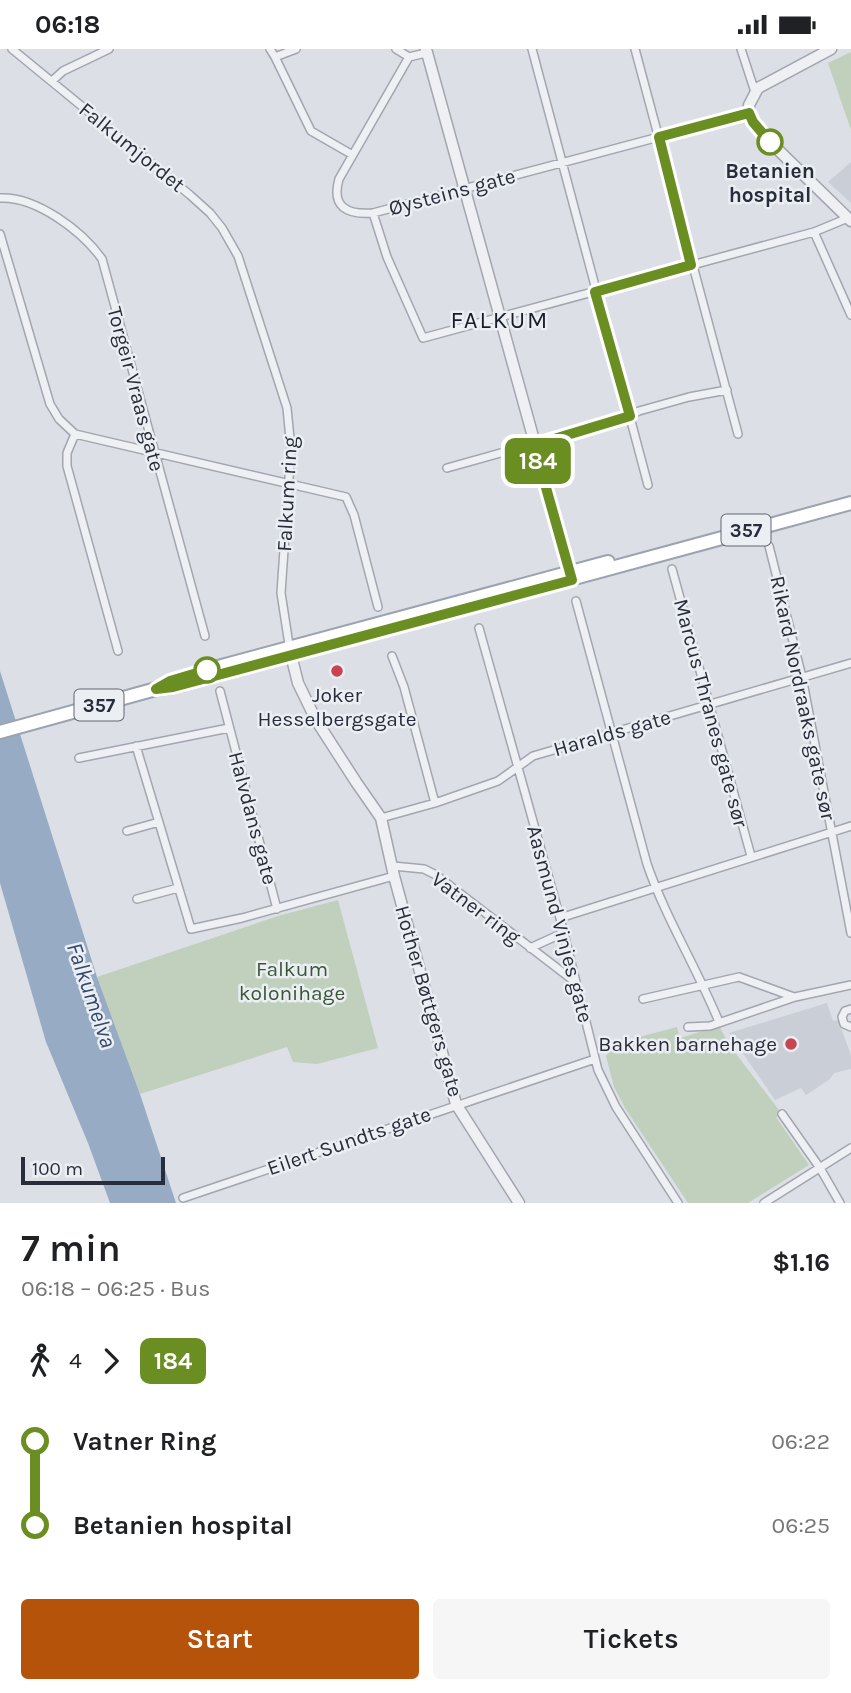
<!DOCTYPE html>
<html lang="en">
<head>
<meta charset="utf-8">
<style>
	:root { --surface:#fff; --page:#f6f6f6; --text:#202124; --muted:#757577; --accent:#b45309 }
	body { margin:0; font-family:Karla,sans-serif; background:var(--page); color:var(--text); height:100vh; display:flex; flex-direction:column; font-size:26px; white-space:nowrap }
	* { box-sizing:border-box; margin:0 }
	p { font-size:23px; color:var(--muted) }
	.icon { flex:none; width:38px; height:38px; fill:none; stroke:currentColor; stroke-width:2; stroke-linecap:round; stroke-linejoin:round }
	.map { position:relative; height:1154px; overflow:hidden }
	.sheet { display:flex; flex-direction:column; background:var(--surface); flex:1 }
	.sheet>* { flex:none }
	.badge { padding:0 14px; border-radius:10px; font-size:24px; line-height:46px }
	.scale { position:absolute; left:21px; bottom:18px; width:144px; box-sizing:border-box; padding-left:7px; border:4px solid #272d3b; border-top:0; font-size:19px; line-height:24px; white-space:nowrap; color:#272d3b; -webkit-text-stroke:5px #ebeef3; paint-order:stroke }
	.map>.badge { position:absolute; translate:-50% -50%; box-shadow:0 0 0 4px #fff }
	.legs { display:flex; align-items:center; gap:10px; height:77px; padding:0 21px; font-size:23px }
	.legs p { margin-inline-start:auto }
	.headline { display:flex; align-items:center; justify-content:space-between; height:119px; padding:0 21px }
	h1 { font-size:38px; font-weight:600; line-height:52px }
	.primary-button { display:flex; gap:14px; margin-top:auto; padding:14px 21px }
	.primary-button a { flex:1; height:80px; border-radius:7px; background:var(--accent); color:#fff; font-size:28px; font-weight:600; line-height:80px; text-align:center }
	.primary-button a+a { background:var(--page); color:var(--text) }
	ul { padding:0 21px; list-style:none }
	li { display:flex; align-items:center; gap:24px; height:84px; font-size:26px }
	li i { display:grid; place-items:center; width:10px; height:100%; margin:0 9px; background:currentColor }
	li i::after { content:''; width:18px; height:18px; margin:-9px; border:5px solid; border-radius:50%; background:var(--surface) }
	li p { margin-inline-start:auto }
	li:first-child i { background:linear-gradient(#0000 50%,currentColor 0) }
	li:last-child i { background:linear-gradient(currentColor 50%,#0000 0) }
	.status { display:flex; justify-content:space-between; align-items:center; height:49px; padding:0 35px; background:var(--surface); direction:ltr }
	.status svg { height:19px; fill:currentColor }
	.map>svg:first-child { display:block }
	.built { fill:#caced7 }
	.green { fill:#c1cfbd }
	.water { fill:#98abc4 }
	.lines { fill:none; stroke-linecap:round; stroke-linejoin:round }
	.minor-casing { stroke:#a2a6af; stroke-width:10 }
	.tertiary-casing { stroke:#a2a6af; stroke-width:13 }
	.primary-casing { stroke:#9ca3b0; stroke-width:16 }
	.minor { stroke:#eef0f4; stroke-width:7 }
	.tertiary { stroke:#eef0f4; stroke-width:10 }
	.primary { stroke:#fff; stroke-width:12 }
	.line-1-casing { stroke:#fff; stroke-width:16 }
	.line-1 { stroke:#6b8e23; stroke-width:10 }
	.stop-1-dot { fill:#fff; stroke:#6b8e23; stroke-width:3.5 }
	.poi-dot { fill:#c64550; stroke:#ebeef3; stroke-width:2.5 }
	.labels { text-anchor:middle; stroke-width:5; stroke-linejoin:round; paint-order:stroke }
	.shield { fill:#ebeef3; stroke:#626772; stroke-width:2 }
	.shield-label { font-size:19px; font-weight:bold; fill:#272d3b }
	.street-label { font-size:21px; fill:#272d3b; stroke:#ebeef3 }
	.stop-label { font-size:21px; font-weight:bold; fill:#272d3b; stroke:#ebeef3 }
	.poi-label { font-size:21px; fill:#272d3b; stroke:#ebeef3 }
	.park-label { font-size:21px; fill:#395635; stroke:#ebeef3 }
	.water-label { font-size:23px; font-style:italic; fill:#33496c; stroke:#ebeef3 }
	.quarter-label { font-size:24px; letter-spacing:2px; fill:#191e2b; stroke:#ebeef3 }
</style>
</head>
<body>
<div class="status"><b>06:18</b><svg viewBox="0 0 49 12"><path d="M0 12V9h3v3zM5 12V6h3v6zM10 12V3h3v9zM15 12V0h3v12zM26 1h20v11H26zM47 4h2v5h-2z"/></svg></div>
<div class="map">
<svg width="851" height="1154" viewBox="0 0 851 1154">
	<rect width="100%" height="100%" fill="#dcdfe5"/>
	<path class="built" d="M851,113v41l-23,-21z
		M827,954l6,18 5,-1 13,35v14l-17,4 -4,6 -24,16 -5,-7 -26,12 -46,-67z"/>
	<path class="green" d="M851,3v78l-23,-67z
		M338,851l40,148 -61,16 -24,-2 -6,-15 -147,47 -43,-117 181,-61z
		M719,977l11,20 52,68 -6,3 33,48 -61,38h-60l-63,-95 -11,-21 -8,-31 11,-13 60,-16 3,11z"/>
	<path class="water" d="M0,622l97,306 43,117 36,109h-66l-22,-60 -42,-101 -46,-159z"/>
	<g class="lines">
		<defs>
			<path id="minor" d="M12,0l178,146 20,18 12,15 16,28 49,152 4,41 -10,144 9,58
				M270,0l5,8 21,-8
				M396,0l13,8
				M532,0l116,436
				M635,0l103,385
				M741,0l14,43
				M426,4l-17,4 -70,122c-8,28 8,36 34,34l376,-100
				M275,8l36,74 40,23
				M52,32l11,-10 46,-22
				M0,149c36,-2 82,33 102,61l103,377
				M373,164l14,44 36,81 391,-106 34,-14
				M814,183l37,83
				M0,185l50,170 9,15 16,15 -8,19v13l51,185
				M75,385l271,63 8,18 24,92
				M447,419l172,-48 20,-9 50,-14 38,-7
				M769,497l33,131 49,256
				M672,520l79,287
				M576,552l71,263c19,55 50,104 72,158
				M479,579l81,290 38,152 18,37 62,96
				M392,607l12,31 31,116
				M220,642l57,218
				M136,697l55,183 51,-11 152,-42
				M79,709l150,-30
				M381,769l54,-15 63,-22 35,-25 318,-93
				M127,782l32,-9
				M393,817l31,3 12,6 138,106
				M137,850l41,-11
				M560,869l291,-92
				M530,899l33,-15
				M643,950l96,-22 55,20
				M851,960l-6,2 -3,6 2,7 7,3
				M688,978l22,-1 85,-29 56,-12
				M782,1065l38,54 20,35
				M183,1149l412,-139
				M764,1154l87,-55"/>
			<path id="tertiary" d="M426,0l146,529
				M831,0l-73,39 -9,17v8l4,9 17,20 81,79
				M291,606l7,28 18,37 40,62 25,36 13,58 62,228 63,99"/>
			<path id="primary" d="M203,622l405,-109
				M0,683l156,-43 17,-2 678,-184"/>
		</defs>
		<use href="#minor" class="minor-casing"/>
		<use href="#tertiary" class="tertiary-casing"/>
		<use href="#primary" class="primary-casing"/>
		<use href="#minor" class="minor"/>
		<use href="#tertiary" class="tertiary"/>
		<use href="#primary" class="primary"/>
	</g>
	<g class="lines">
		<defs>
			<path id="line-1" d="M207,621l-37,11 -14,8 17,-2 399,-107 -38,-135 96,-29 -35,-124 96,-27 -32,-128 90,-24 4,9 17,20"/>
		</defs>
		<use href="#line-1" class="line-1-casing"/>
		<use href="#line-1" class="line-1"/>
	</g>
	<g class="stop-1-dot">
		<circle cx="770" cy="93" r="12"/>
		<circle cx="207" cy="621" r="12"/>
	</g>
	<g class="poi-dot">
		<circle cx="337" cy="622" r="7"/>
		<circle cx="791" cy="995" r="7"/>
	</g>
	<g class="labels">
		<g class="shield">
			<rect x="721.5" y="465.5" width="49" height="31" rx="5"/>
			<rect x="74.5" y="640.5" width="49" height="31" rx="5"/>
		</g>
		<g class="shield-label">
			<text x="746" y="488">357</text>
			<text x="99" y="663">357</text>
		</g>
		<g class="street-label">
			<text transform="translate(132 98) rotate(39)" y="7">Falkumjordet</text>
			<text transform="translate(452 143) rotate(-15)" y="7">Øysteins gate</text>
			<text transform="translate(136 340) rotate(75)" y="7">Torgeir Vraas gate</text>
			<text transform="translate(287 445) rotate(-87)" y="7">Falkum ring</text>
			<text transform="translate(803 649) rotate(78)" y="7">Rikard Nordraaks gate sør</text>
			<text transform="translate(711 664) rotate(75)" y="7">Marcus Thranes gate sør</text>
			<text transform="translate(612 684) rotate(-16)" y="7">Haralds gate</text>
			<text transform="translate(253 769) rotate(75)" y="7">Halvdans gate</text>
			<text transform="translate(476 859) rotate(37)" y="7">Vatner ring</text>
			<text transform="translate(560 875) rotate(75)" y="7">Aasmund Vinjes gate</text>
			<text transform="translate(429 952) rotate(74)" y="7">Hother Bøttgers gate</text>
			<text transform="translate(349 1092) rotate(-19)" y="7">Eilert Sundts gate</text>
		</g>
		<g class="stop-label">
			<text x="770" y="129">Betanien<tspan x="770" dy="24">hospital</tspan></text>
		</g>
		<g class="poi-label">
			<text x="337" y="653">Joker<tspan x="337" dy="24">Hesselbergsgate</tspan></text>
			<text x="777" y="1002" text-anchor="end">Bakken barnehage</text>
		</g>
		<g class="park-label">
			<text x="292" y="927">Falkum<tspan x="292" dy="24">kolonihage</tspan></text>
		</g>
		<g class="water-label">
			<text transform="translate(92 946) rotate(71)" y="8">Falkumelva</text>
		</g>
		<g class="quarter-label">
			<text x="500" y="279">FALKUM</text>
		</g>
	</g>
</svg>
<div class="scale">100 m</div>
<b class="badge" style="left:538px;top:412px;background:#6b8e23;color:#fff">184</b>
</div>
<section class="sheet">
<div class="headline"><div><h1>7 min</h1><p>06:18 – 06:25 · Bus</p></div><b>$1.16</b></div>
<div class="legs"><svg class="icon" aria-label="walk" viewBox="0 0 24 24"><circle cx="13" cy="4" r="2"/><path d="M13 8l-2 6 4 7M11 14l-3 7M7 12l3-4h3l4 4"/></svg>4<svg class="icon" aria-label="forward" viewBox="0 0 24 24"><path d="M9 5l7 7-7 7"/></svg><b class="badge" style="background:#6b8e23;color:#fff">184</b></div>
<ul>
<li><i style="color:#6b8e23"></i><b>Vatner Ring</b><p>06:22</p></li>
<li><i style="color:#6b8e23"></i><b>Betanien hospital</b><p>06:25</p></li>
</ul>
<div class="primary-button"><a>Start</a><a>Tickets</a></div>
</section>
</body>
</html>
